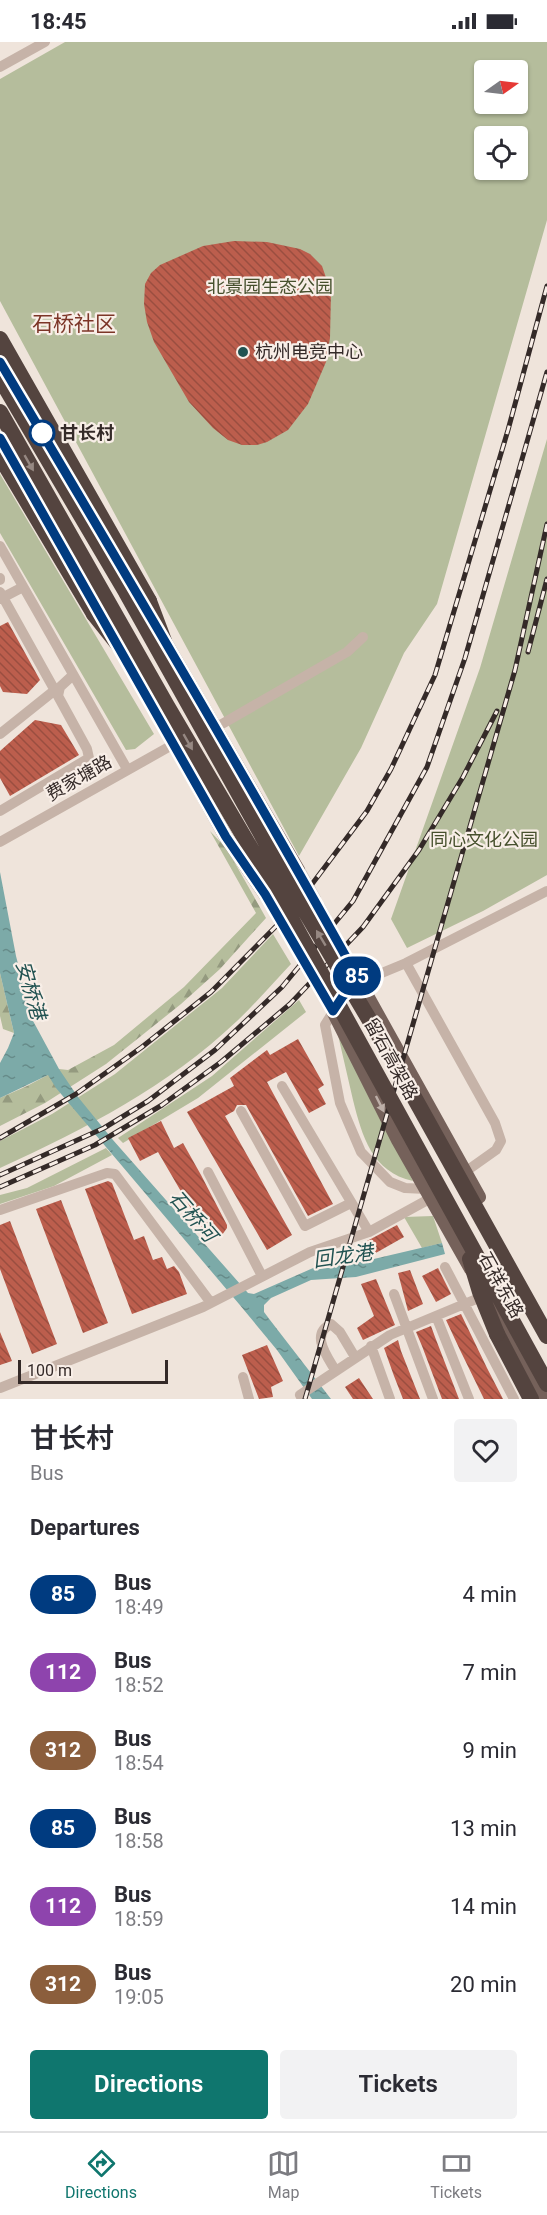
<!DOCTYPE html>
<html lang="en">
<head>
<meta charset="utf-8">
<style>
	:root { --surface:#fff; --page:#f2f2f3; --text:#2b2b33; --muted:#7c7c81; --line:#e1e1e2; --accent:#0f766e }
	body { margin:0; font-family:Roboto,"Noto Sans SC",sans-serif; background:var(--page); color:var(--text); height:100vh; display:flex; flex-direction:column; font-size:22px; white-space:nowrap }
	* { box-sizing:border-box; margin:0 }
	p { font-size:20px; color:var(--muted) }
	.icon { flex:none; width:33px; height:33px; fill:none; stroke:currentColor; stroke-width:2; stroke-linecap:round; stroke-linejoin:round }
	.map { position:relative; height:1357px; overflow:hidden }
	.panel { display:flex; flex-direction:column; background:var(--surface); flex:1 }
	.panel>* { flex:none }
	.badge { padding:0 12px; border-radius:20px; font-size:21px; line-height:39px }
	.needle { width:39px; rotate:76deg }
	.controls { position:absolute; left:474px; top:18px; display:grid; gap:12px }
	.controls a { display:grid; place-items:center; width:54px; height:54px; border-radius:6px; background:var(--surface); box-shadow:0 2px 4px #0004; font-size:30px }
	.scale { position:absolute; left:18px; bottom:15px; width:150px; box-sizing:border-box; padding-left:6px; border:3px solid #342a28; border-top:0; font-size:16px; line-height:21px; white-space:nowrap; color:#342a28; -webkit-text-stroke:4px #f8eee7; paint-order:stroke }
	.map>.badge { position:absolute; translate:-50% -50%; box-shadow:0 0 0 3px #fff }
	h2 { padding:0 30px; font-size:22px; line-height:54px }
	.round { display:grid; place-items:center; flex:none; width:63px; height:63px; border-radius:6px; background:var(--page) }
	.headline { display:flex; align-items:center; justify-content:space-between; height:102px; padding:0 30px }
	h1 { font-size:28px; font-weight:600; line-height:45px }
	.primary-button { display:flex; gap:12px; margin-top:auto; padding:12px 30px }
	.primary-button a { flex:1; height:69px; border-radius:6px; background:var(--accent); color:#fff; font-size:24px; font-weight:600; line-height:69px; text-align:center }
	.primary-button a+a { background:var(--page); color:var(--text) }
	ul { padding:0; list-style:none }
	li { display:flex; align-items:center; gap:18px; height:78px; padding:0 30px }
	li div { flex:1 }
	li b { display:block; font-size:22px }
	li em { font-style:normal }
	li .badge { min-width:66px; font-weight:700; text-align:center }
	.status { display:flex; justify-content:space-between; align-items:center; height:42px; padding:0 30px; background:var(--surface); direction:ltr }
	.status svg { height:16px; fill:currentColor }
	.dock { display:flex; justify-content:space-around; align-items:center; height:84px; border-top:2px solid var(--line); background:var(--surface); font-size:16px; color:var(--muted) }
	.dock a { display:grid; justify-items:center; gap:3px }
	.dock .on { color:var(--accent) }
	.map>svg:first-child { display:block }
	.green { fill:#b5bd9c; fill-rule:evenodd }
	.forest { fill:url(#forest-firs) }
	.water { fill:url(#water-ripples) }
	.building { fill:url(#building-back-hatch) }
	.lines { fill:none; stroke-linecap:round; stroke-linejoin:round }
	.major-tunnel { stroke:#cabfb7; stroke-width:14; stroke-dasharray:14 7; stroke-linecap:butt }
	.minor { stroke:#c6b3a8; stroke-width:10 }
	.major { stroke:#75615a; stroke-width:14 }
	.highway { stroke:#54443f; stroke-width:16 }
	.rail-casing { stroke:#342a28; stroke-width:5 }
	.rail { stroke:#f8eee7; stroke-width:3; stroke-dasharray:9; stroke-linecap:butt }
	.highway-bridge { stroke:#54443f; stroke-width:16 }
	.oneway { fill:#968882 }
	.oneway2 { fill:#bdafa8 }
	.line-casing { stroke:#fff; stroke-width:14 }
	.line { stroke:#003b80; stroke-width:9 }
	.poi-dot { fill:#215251; stroke:#f8eee7; stroke-width:2 }
	.stop-dot { fill:#fff; stroke:#003b80; stroke-width:3 }
	.labels { text-anchor:middle; stroke-width:4.5; stroke-linejoin:round; paint-order:stroke }
	.park-label { font-size:18px; fill:#46502d; stroke:#f8eee7 }
	.poi-label { font-size:18px; fill:#342a28; stroke:#f8eee7; text-anchor:start }
	.stop-label { font-size:18px; font-weight:bold; fill:#342a28; stroke:#f8eee7; text-anchor:start }
	.street-label { font-size:18px; fill:#342a28; stroke:#f8eee7 }
	.water-label { font-size:20px; font-style:italic; fill:#215251; stroke:#f8eee7 }
	.quarter-label { font-size:21px; fill:#7c3527; stroke:#f8eee7 }
</style>
</head>
<body>
<div class="status"><b>18:45</b><svg viewBox="0 0 49 12"><path d="M0 12V9h3v3zM5 12V6h3v6zM10 12V3h3v9zM15 12V0h3v12zM26 1h20v11H26zM47 4h2v5h-2z"/></svg></div>
<div class="map">
<svg width="547" height="1357" viewBox="0 0 547 1357">
	<defs>
		<pattern id="forest-firs" width="22" height="20" patternUnits="userSpaceOnUse" patternTransform="scale(1.5)"><rect width="22" height="20" fill="#b5bd9c"/><path d="M5 1l3.5 6h-7zM16 11l3.5 6h-7z" fill="#949a7f"/></pattern>
		<pattern id="water-ripples" width="26" height="14" patternUnits="userSpaceOnUse" patternTransform="scale(1.5)"><rect width="26" height="14" fill="#7caaa8"/><path d="M2 4q2-2 4 0t4 0M15 11q2-2 4 0t4 0" fill="none" stroke="#668b89"/></pattern>
		<pattern id="building-back-hatch" width="6" height="6" patternUnits="userSpaceOnUse" patternTransform="scale(1.5)"><rect width="6" height="6" fill="#bc5e4d"/><path d="M-1 5l2 2M0 0l6 6M5-1l2 2" fill="none" stroke="#9a4e40"/></pattern>
	</defs>
	<rect width="100%" height="100%" fill="#efe4db"/>
	<path class="green" d="M65,0h482v178l-110,384 -33,49 -43,95 -62,108 -299,-555v-222zM484,28h34v34h-34zM484,94h34v34h-34z
		M547,397v436l-64,36 -76,37 -16,-29 89,-251z
		M0,432l154,260 -19,15 -9,1 -126,-217z
		M273,892l18,30c-18,19 -35,39 -54,57 -70,66 -150,107 -237,147v-27l52,-27 63,-40 107,-86z
		M299,958l7,12 -108,86 -75,45 -5,-5 94,-62z
		M338,993l75,146c-41,-9 -51,-45 -60,-81 -5,-22 -10,-43 -15,-65z
		M106,1106l6,7 -58,31 -54,18v-9l27,-7z
		M433,1174l9,27 -20,5 -18,-31z"/>
	<path class="forest" d="M210,789l17,18 39,69 -46,51 -39,35 -75,60 -61,39 -45,23v-28l27,-12 32,-17 9,1 46,-25 70,-58 72,-74z
		M0,931l14,60 -11,-4 -3,-13z"/>
	<path class="water" d="M0,830l16,84 16,63 27,50 19,28 35,43 135,153 6,1 66,-29 41,-3 81,-19 3,11 -89,23 -45,3 -40,18 -7,7v7l6,8 61,79h-19l-35,-49 -38,-46 -183,-216 -8,-13 -48,23v-35l8,-15 6,-15 -14,-60z"/>
	<path class="building" d="M234,199l33,1 33,7 10,5 12,12 9,26 -1,46 -4,24 -18,42 -20,26 -21,12 -10,3h-15l-14,-5 -15,-12 -24,-26 -35,-60 -7,-20 -3,-18 1,-20 6,-11 9,-8 43,-19z
		M8,580l32,58 -13,14 -24,-2 -3,-6v-60z
		M35,678l26,5 18,30 -69,41 -10,-18v-27z
		M298,997l26,46 -6,4 8,15 -17,9 -23,-41 -19,10 66,122 -25,12 -62,-111h-9l-3,6 -9,5 67,119 -25,15 -80,-138 47,-26 -4,-8 37,-28 3,5z
		M161,1079l13,27 9,-5 18,32 26,50v3l-5,7 -8,3 -7,-2 -49,-84 -18,9 -12,-23z
		M108,1139l4,2 22,57 10,-4 9,24 9,-3 5,12 7,-3 5,6 8,22 -55,20 -47,-125z
		M61,1158l47,123 -25,10 -47,-124z
		M10,1179l47,123 -25,10 -32,-85v-44z
		M397,1183l7,12 -30,17 -7,-13z
		M438,1226l13,26 -15,8 -14,-26z
		M410,1228l13,34 -15,7 -10,-38z
		M376,1237l19,46 -32,15 -6,-12 17,-12 -13,-32z
		M461,1272l26,54 16,31h-19l-24,-49 -14,-30z
		M431,1284l4,11 24,62h-17l-20,-53 -6,-14z
		M0,1290l12,29 -12,4z
		M398,1298l3,11 19,48h-17l-9,-23 -10,-28z
		M267,1303l16,36 -12,6 2,10 -14,2 -17,-44z
		M359,1336l14,21h-20l-8,-12z"/>
	<g class="lines">
		<path class="major-tunnel" d="M298,828l48,88
			M265,852l48,81"/>
		<path class="minor" d="M0,25l45,-25
			M0,504l127,223
			M0,536v2
			M0,550l58,104
			M0,557l23,-12
			M215,686l132,-76 16,-15
			M0,692l55,-44
			M0,769l89,-53 -2,-9 -29,-53 2,-9 13,-12
			M0,800l174,-98
			M406,921l89,160 6,18 -5,9 -31,22
			M282,1044l87,146
			M241,1069l64,115 46,-23
			M208,1130l54,104
			M426,1147l-21,-1 -15,-6 -29,-30 -21,-49 -15,-78 18,-29 17,-14 46,-19 141,-72
			M0,1168l107,-37 8,1 96,129
			M445,1225l69,132
			M394,1252l39,105
			M436,1274l33,83
			M371,1304l19,53
			M335,1328c-8,-14 -25,-36 -4,-46l9,8 15,25
			M243,1335l6,22
			M0,1346l203,-81 107,-55 59,-20 62,-34
			M302,1357l-2,-4 90,-60 96,-40"/>
		<path class="major" d="M0,320l102,172
			M0,396l45,78
			M160,591l138,237
			M128,619l98,176 39,57
			M346,916l133,239
			M333,969l65,129 73,129
			M491,1262l53,95"/>
		<path class="highway" d="M0,297l149,262
			M0,414l94,158
			M497,1292l34,65"/>
		<defs>
			<path id="rail" d="M528,610l19,-73
				M0,1096l76,-44 66,-47 69,-55 83,-84 73,-97 24,-42 44,-94 73,-245 39,-144
				M0,1133l104,-47 44,-27 67,-51 67,-63 71,-86 74,-134 38,-109 82,-286
				M0,1145l95,-42 67,-40 59,-43 69,-58 73,-77 56,-77 44,-73 34,-66
				M305,1357l210,-729 32,-146"/>
		</defs>
		<use href="#rail" class="rail-casing"/>
		<use href="#rail" class="rail"/>
		<path class="highway-bridge" d="M0,336l126,214 166,297 103,174 152,273
			M0,370l167,294 110,187 270,491
			M149,559l15,40
			M94,572l43,54
			M470,1217l10,33 17,42"/>
	</g>
	<defs><path id="oneway-solid" d="M-6-.8H1V-3.2L6.5 0L1 3.2V.8H-6Z" transform="scale(1.5)"/></defs>
	<g class="oneway">
		<use href="#oneway-solid" transform="translate(29 421) rotate(60)"/>
		<use href="#oneway-solid" transform="translate(188 700) rotate(60)"/>
		<use href="#oneway-solid" transform="translate(321 896) rotate(-121)"/>
	</g>
	<use class="oneway2" href="#oneway-solid" transform="translate(380 1062) rotate(63)"/>
	<g class="lines">
		<defs>
			<path id="line" d="M0,320c122,206 244,411 360,620l-17,14 -10,15 -68,-117 -39,-57 -226,-399"/>
		</defs>
		<use href="#line" class="line-casing"/>
		<use href="#line" class="line"/>
	</g>
	<circle class="poi-dot" cx="243" cy="310" r="6"/>
	<circle class="stop-dot" cx="42" cy="391" r="12"/>
	<g class="labels">
		<g class="park-label">
			<text x="270" y="251">北景园生态公园</text>
			<text x="484" y="804">同心文化公园</text>
		</g>
		<g class="poi-label">
			<text x="255" y="316">杭州电竞中心</text>
		</g>
		<g class="stop-label">
			<text x="60" y="397">甘长村</text>
		</g>
		<g class="street-label">
			<text transform="translate(79 736) rotate(-30)" y="6">费家塘路</text>
			<text transform="translate(391 1017) rotate(61)" y="6">留石高架路</text>
			<text transform="translate(501 1243) rotate(61)" y="6">石祥东路</text>
		</g>
		<g class="water-label">
			<text transform="translate(31 948) rotate(74)" y="7">安桥港</text>
			<text transform="translate(193 1174) rotate(49)" y="7">石桥河</text>
			<text transform="translate(343 1214) rotate(-8)" y="7">回龙港</text>
		</g>
		<g class="quarter-label">
			<text x="74" y="289">石桥社区</text>
		</g>
	</g>
</svg>
<div class="controls">
<a><svg class="needle" viewBox="-14 -14 28 28"><path d="M0-13l5 13h-10z" fill="#e53935"/><path d="M0 13l5-13h-10z" fill="#7c7c81"/></svg></a>
<a><svg class="icon" aria-label="locate" viewBox="0 0 24 24"><circle cx="12" cy="12" r="6"/><path d="M12 2v4M12 18v4M2 12h4M18 12h4"/></svg></a>
</div>
<div class="scale">100 m</div>
<b class="badge" style="left:357px;top:934px;background:#003b80;color:#fff">85</b>
</div>
<section class="panel">
<div class="headline"><div><h1>甘长村</h1><p>Bus</p></div><a class="round"><svg class="icon" aria-label="heart" viewBox="0 0 24 24"><path d="M12 20l-8-8c-3-5 5-10 8-4 3-6 11-1 8 4z"/></svg></a></div>
<h2>Departures</h2>
<ul>
<li><span class="badge" style="background:#003b80;color:#fff">85</span><div><b>Bus</b><p>18:49</p></div><em>4 min</em></li>
<li><span class="badge" style="background:#8e44ad;color:#fff">112</span><div><b>Bus</b><p>18:52</p></div><em>7 min</em></li>
<li><span class="badge" style="background:#8b5e3c;color:#fff">312</span><div><b>Bus</b><p>18:54</p></div><em>9 min</em></li>
<li><span class="badge" style="background:#003b80;color:#fff">85</span><div><b>Bus</b><p>18:58</p></div><em>13 min</em></li>
<li><span class="badge" style="background:#8e44ad;color:#fff">112</span><div><b>Bus</b><p>18:59</p></div><em>14 min</em></li>
<li><span class="badge" style="background:#8b5e3c;color:#fff">312</span><div><b>Bus</b><p>19:05</p></div><em>20 min</em></li>
</ul>
<div class="primary-button"><a>Directions</a><a>Tickets</a></div>
</section>
<nav class="dock">
<a class="on"><svg class="icon" aria-label="directions" viewBox="0 0 24 24"><path d="M12 3l9 9-9 9-9-9zM9 14v-3h6M13 9l2 2-2 2"/></svg>Directions</a>
<a><svg class="icon" aria-label="map" viewBox="0 0 24 24"><path d="M3 6l6-2 6 2 6-2v14l-6 2-6-2-6 2zM9 4v14M15 6v14"/></svg>Map</a>
<a><svg class="icon" aria-label="tickets" viewBox="0 0 24 24"><path d="M3 7h18v10H3zM15 7v10"/></svg>Tickets</a>
</nav>
</body>
</html>
